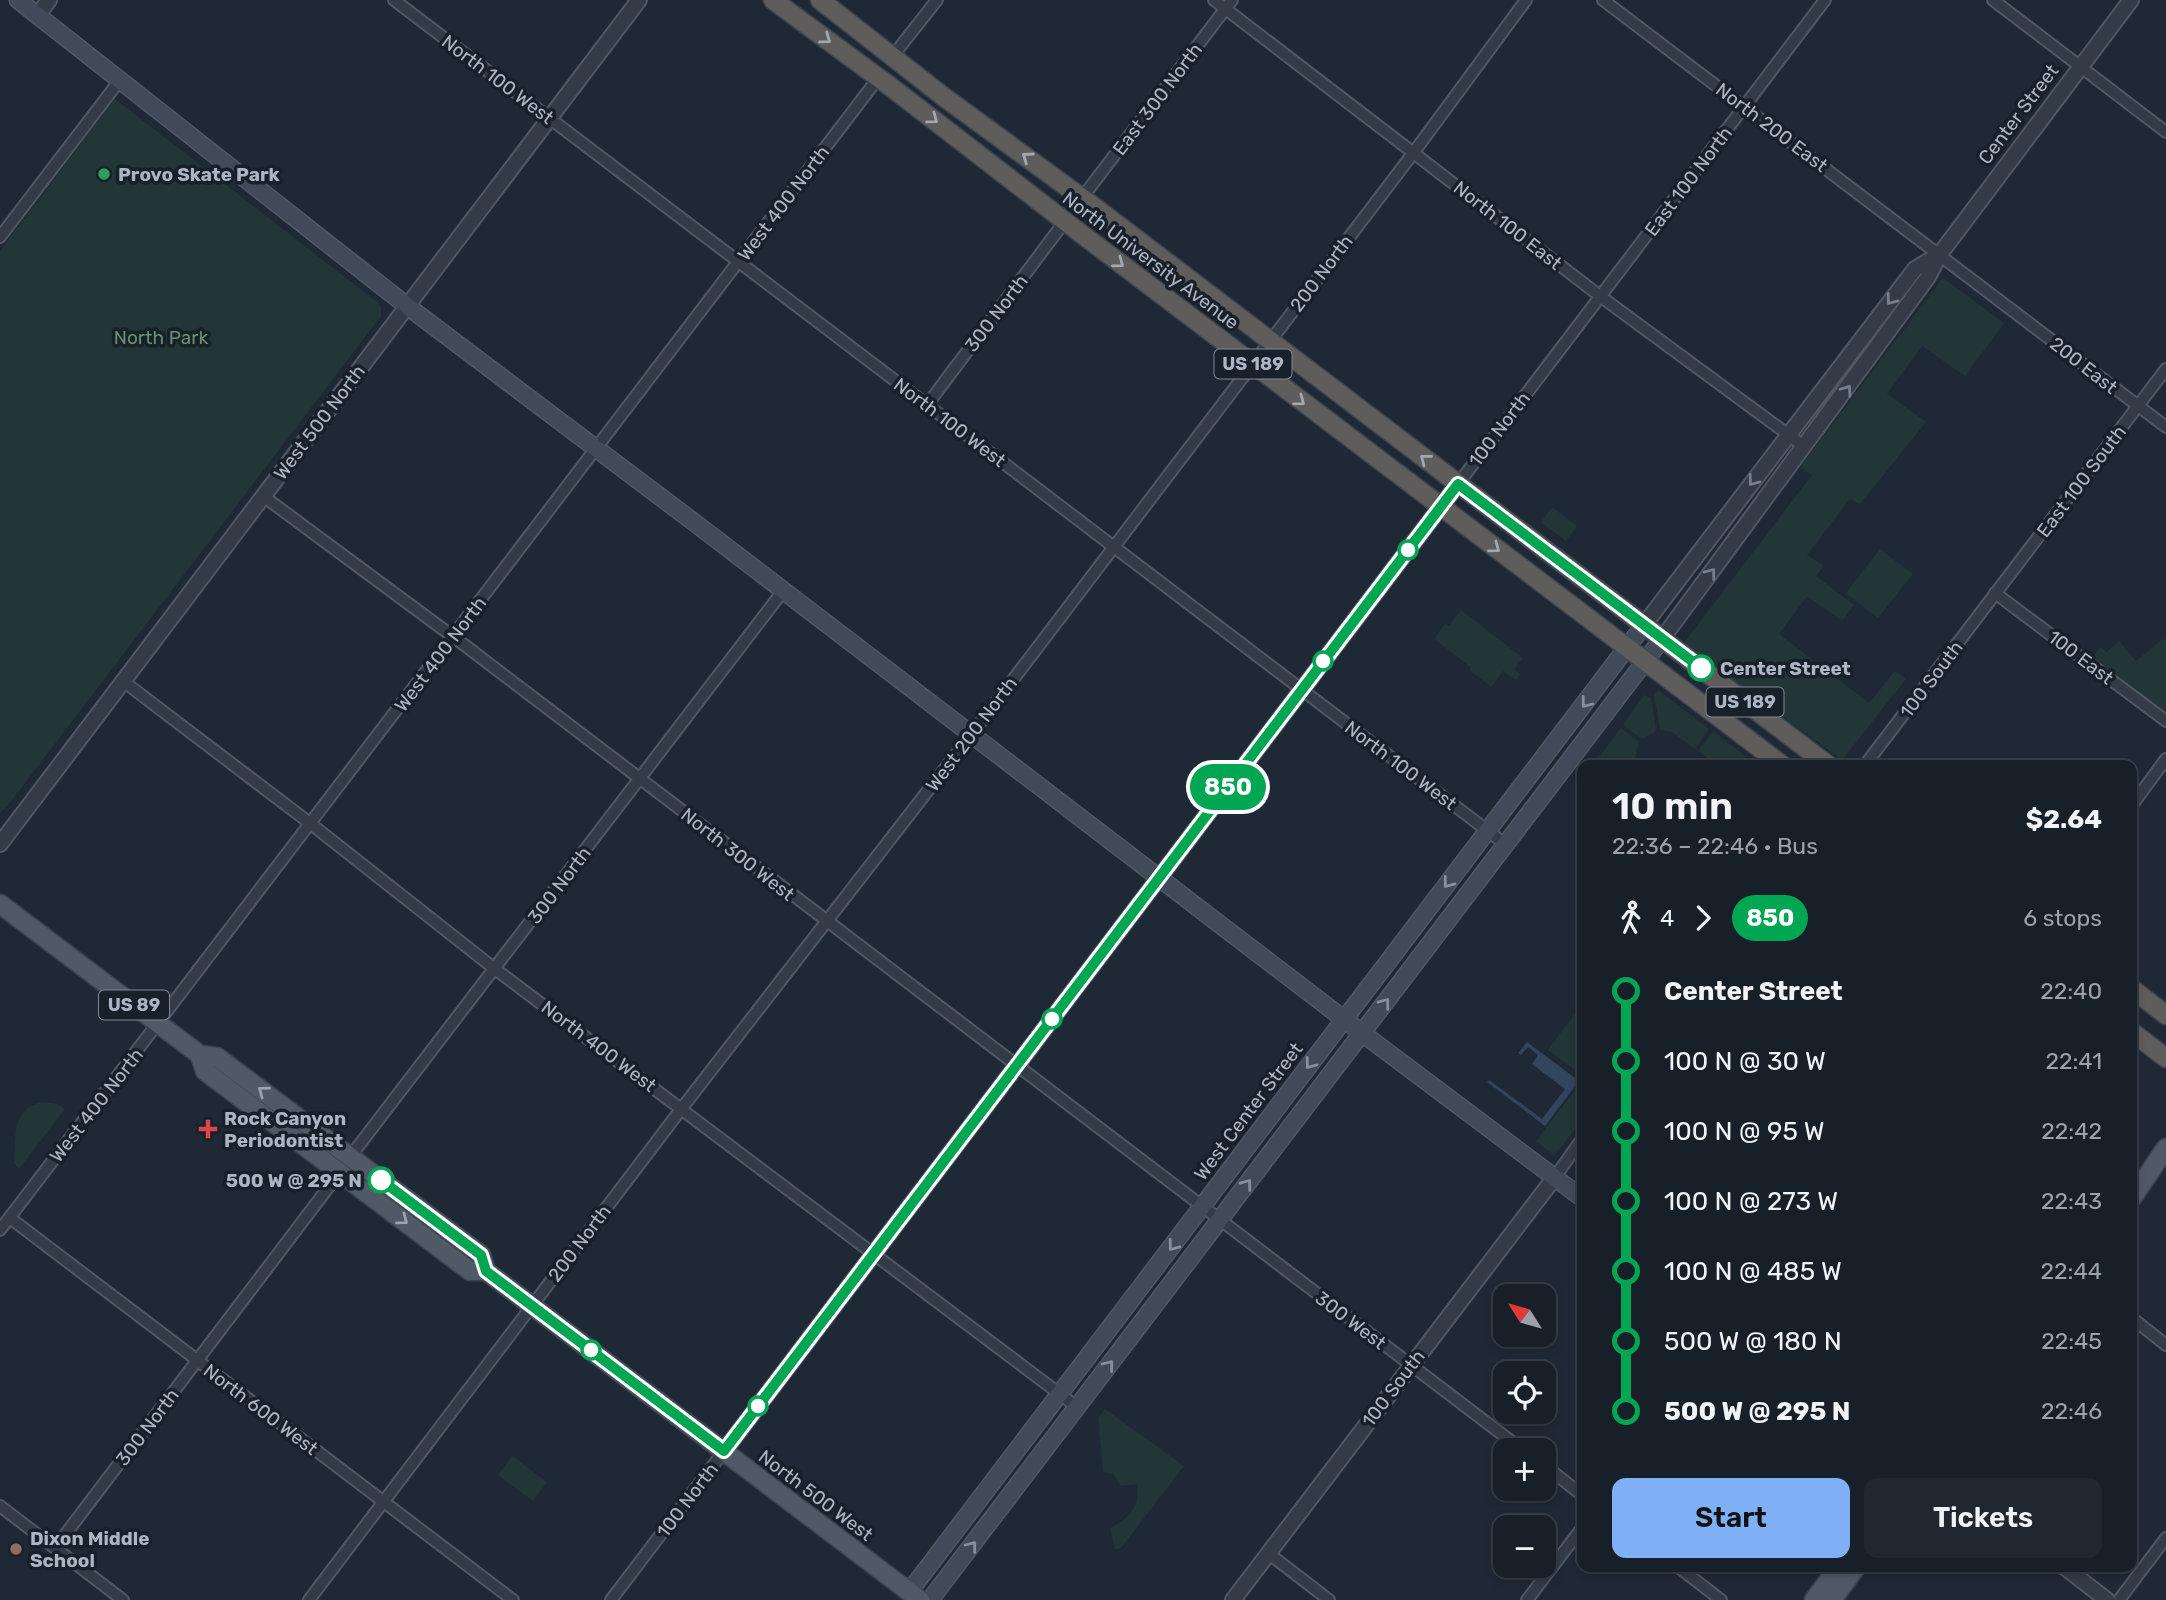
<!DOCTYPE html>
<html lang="en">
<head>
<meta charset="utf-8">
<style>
	:root { --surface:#171f28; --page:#202730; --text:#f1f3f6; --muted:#9ea2a8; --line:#363d45; --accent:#7faff5 }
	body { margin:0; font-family:Rubik,sans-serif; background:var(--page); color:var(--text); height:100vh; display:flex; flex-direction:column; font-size:26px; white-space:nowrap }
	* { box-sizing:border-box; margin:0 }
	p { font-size:23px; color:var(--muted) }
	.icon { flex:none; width:38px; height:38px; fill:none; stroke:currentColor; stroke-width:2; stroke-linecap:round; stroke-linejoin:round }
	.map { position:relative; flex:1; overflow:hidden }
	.panel { position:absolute; left:1577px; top:760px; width:560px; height:812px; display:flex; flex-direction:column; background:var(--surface); border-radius:14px; box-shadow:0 4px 10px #0003,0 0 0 2px var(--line) }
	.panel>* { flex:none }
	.badge { padding:0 14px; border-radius:23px; font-size:24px; line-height:46px }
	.needle { width:46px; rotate:307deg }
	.fabs { position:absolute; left:1493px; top:1284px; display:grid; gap:14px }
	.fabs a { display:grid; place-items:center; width:63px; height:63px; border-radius:14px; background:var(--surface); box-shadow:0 4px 10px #0003,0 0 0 2px var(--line); font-size:35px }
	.map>.badge { position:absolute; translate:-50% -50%; box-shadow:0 0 0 4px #fff }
	.legs { display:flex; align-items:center; gap:10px; height:77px; padding:0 35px; font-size:23px }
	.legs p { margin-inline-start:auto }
	.overview { display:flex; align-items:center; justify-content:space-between; height:119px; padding:0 35px }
	h1 { font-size:38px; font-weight:600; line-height:52px }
	.action { display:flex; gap:14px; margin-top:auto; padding:14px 35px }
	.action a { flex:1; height:80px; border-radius:14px; background:var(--accent); color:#111; font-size:28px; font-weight:600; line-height:80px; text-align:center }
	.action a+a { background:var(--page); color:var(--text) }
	ul { padding:0 35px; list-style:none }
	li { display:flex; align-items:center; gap:24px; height:70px; font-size:26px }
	li i { display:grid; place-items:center; width:10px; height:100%; margin:0 9px; background:currentColor }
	li i::after { content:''; width:18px; height:18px; margin:-9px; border:5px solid; border-radius:50%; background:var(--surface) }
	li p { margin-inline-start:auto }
	li:first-child i { background:linear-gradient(#0000 50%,currentColor 0) }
	li:last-child i { background:linear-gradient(currentColor 50%,#0000 0) }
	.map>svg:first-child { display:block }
	.green { fill:#223637 }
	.water { fill:#33455d }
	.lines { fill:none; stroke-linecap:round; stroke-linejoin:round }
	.minor-casing { stroke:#505864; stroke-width:14 }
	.tertiary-casing { stroke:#505864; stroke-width:18 }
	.secondary-casing { stroke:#505864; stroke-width:19 }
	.primary-casing { stroke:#3c444f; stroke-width:21 }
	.trunk-casing { stroke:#3d4550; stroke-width:21 }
	.minor { stroke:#333b46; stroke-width:10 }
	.tertiary { stroke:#333b46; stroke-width:14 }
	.secondary { stroke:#414a59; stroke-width:16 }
	.primary { stroke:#505a66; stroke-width:18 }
	.trunk { stroke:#5e5d5b; stroke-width:18 }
	.oneway { stroke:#a0a8b3 }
	.oneway2 { stroke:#767e8b }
	.oneway3 { stroke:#87909e }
	.oneway4 { stroke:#9aa3b0 }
	.line-1-casing { stroke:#fff; stroke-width:16 }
	.line-1 { stroke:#00a651; stroke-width:10 }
	.leisure-dot { fill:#2e9e5b; stroke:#18202a; stroke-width:2.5 }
	.stop-1-dot { fill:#fff; stroke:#00a651; stroke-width:3.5 }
	.health-dot { fill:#e0444e; stroke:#18202a; stroke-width:2.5 }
	.education-dot { fill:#8d6e63; stroke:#18202a; stroke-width:2.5 }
	.labels { text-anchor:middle; stroke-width:7; stroke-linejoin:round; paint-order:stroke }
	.shield { fill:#18202a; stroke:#808895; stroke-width:2 }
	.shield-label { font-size:18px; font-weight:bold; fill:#acb5c3 }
	.street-label { font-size:19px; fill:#acb5c3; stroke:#18202a }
	.poi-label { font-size:19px; font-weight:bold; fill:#acb5c3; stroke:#18202a; text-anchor:start }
	.park-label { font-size:19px; fill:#65926e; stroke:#18202a }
	.stop-label { font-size:19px; font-weight:bold; fill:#acb5c3; stroke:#18202a; text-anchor:start }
</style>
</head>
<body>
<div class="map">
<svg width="2166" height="1600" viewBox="0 0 2166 1600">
	<rect width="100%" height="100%" fill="#1f2935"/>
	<path class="green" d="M115,99l262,203 4,6v8l-372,488 -9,9v-562z
		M1943,278l61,45 -39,53 -43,-30 -35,48 39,28 -66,82 -10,-5 -43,56 17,11 -8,10 38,29 -12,16 -35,-25 -28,38 90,69 26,-32 11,8 -64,81 -159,-116 129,-169 -12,-8z
		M1552,507l25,19 -11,15 -25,-19z
		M1880,549l33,25 -35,44 -32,-25z
		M1461,610l62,48 -9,11 6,5 -4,6 -13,-9 -11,16 -23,-17 2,-3 -37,-28 11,-15 4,2z
		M2164,638l2,1v74l-74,-55 8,-11 7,5 12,-11 17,20z
		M1658,690l51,39 -14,20 -23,-17 -12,-2 -6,-36z
		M1644,695l7,3 5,33 -14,8 -19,-14z
		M1621,728l18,14 -4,17 -42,6z
		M1713,731l44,34h-41l-18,-14z
		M1582,1004v71l-34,-25z
		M1582,1081v40l-28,34 -18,-14z
		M45,1102l11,2 9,5 -46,60 -5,-6c2,-27 -3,-57 31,-61z
		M1105,1409l79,57 -63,82 -6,1 -5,-21c18,-9 33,-23 26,-44l-15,2 -8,-12 -10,-2 -5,-54z
		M512,1456l35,26 -14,19 -35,-26z"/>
	<path class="water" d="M1527,1042l52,39 -34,45 -58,-44 2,-2 53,39 23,-30 -33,-25 6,-9 -10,-8 -7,8 -3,-2z"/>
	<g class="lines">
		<defs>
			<path id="minor" d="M394,0l1111,844
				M1214,0l386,296 205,151
				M1603,0l563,427
				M1993,0l173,132
				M892,57l45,-57
				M1082,198l150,-198
				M0,237l120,-157
				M927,405l138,-184
				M1458,484l367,-484
				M263,496l204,151 1057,804
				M1995,593l171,128
				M123,681l188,143 184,145 582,438
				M1865,765l301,-396
				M2132,805l34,-46
				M350,1157l433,-566
				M1555,1177l27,-38
				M10,1218l503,382
				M0,1230l879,-1153
				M2132,1318l34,27
				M1544,1465l38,30
				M0,1506l123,94
				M55,1548l285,-376
				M1268,1553l61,47
				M1677,1566l44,34
				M309,1600l373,-492 289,-373 443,-583 112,-152
				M611,1600l113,-149
				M1527,1600l55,-72
				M2119,1600l47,-62"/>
			<path id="tertiary" d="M38,15l11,-15
				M1644,625l271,-356 25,-15
				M1662,639l266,-362 12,-23 191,-254
				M0,844l639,-844
				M724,1451l734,-967
				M2063,1566l44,34
				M1233,1600l322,-423"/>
			<path id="secondary" d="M18,0l389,306 292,220 663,507 220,165
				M909,1592l735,-967
				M930,1600l732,-961"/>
			<path id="primary" d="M0,904l200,151 17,2 264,198 5,16 434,329
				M200,1055l5,16 265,200h16
				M2132,1198l34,-50
				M1814,1600l25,-34
				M1832,1600l25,-34"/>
			<path id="trunk" d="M773,0l118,87 184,142 707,536
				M820,0l124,97 149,109 735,559
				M2132,989l34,26
				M2132,1032l34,26"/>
		</defs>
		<use href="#minor" class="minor-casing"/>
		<use href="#tertiary" class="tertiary-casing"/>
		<use href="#secondary" class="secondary-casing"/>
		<use href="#primary" class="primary-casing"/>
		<use href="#trunk" class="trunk-casing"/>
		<use href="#minor" class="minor"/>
		<use href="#tertiary" class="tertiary"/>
		<use href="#secondary" class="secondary"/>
		<use href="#primary" class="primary"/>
		<use href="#trunk" class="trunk"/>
	</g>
	<defs><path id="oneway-chevron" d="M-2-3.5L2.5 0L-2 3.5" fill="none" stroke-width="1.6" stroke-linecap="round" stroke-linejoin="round" transform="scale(1.75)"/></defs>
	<g class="oneway">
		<use href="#oneway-chevron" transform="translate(826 39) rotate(36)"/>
		<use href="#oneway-chevron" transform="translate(933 119) rotate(37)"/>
		<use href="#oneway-chevron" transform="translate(1027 157) rotate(-145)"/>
		<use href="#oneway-chevron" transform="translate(1119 263) rotate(37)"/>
		<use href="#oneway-chevron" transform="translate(1300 401) rotate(37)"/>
		<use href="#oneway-chevron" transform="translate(1425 459) rotate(-142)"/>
		<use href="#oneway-chevron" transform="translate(1495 548) rotate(37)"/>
	</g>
	<g class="oneway2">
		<use href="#oneway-chevron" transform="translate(1891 300) rotate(127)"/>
		<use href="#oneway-chevron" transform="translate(1847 390) rotate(-54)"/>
		<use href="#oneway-chevron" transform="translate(1753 481) rotate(127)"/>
		<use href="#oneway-chevron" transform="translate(1711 573) rotate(-53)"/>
	</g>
	<g class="oneway3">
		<use href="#oneway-chevron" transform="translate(1586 703) rotate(127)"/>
		<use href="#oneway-chevron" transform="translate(1448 883) rotate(127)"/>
		<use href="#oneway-chevron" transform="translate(1385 1003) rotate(-53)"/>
		<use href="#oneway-chevron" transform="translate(1310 1064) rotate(127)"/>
		<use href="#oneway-chevron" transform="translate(1247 1184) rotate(-53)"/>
		<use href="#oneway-chevron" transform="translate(1173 1246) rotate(127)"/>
		<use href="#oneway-chevron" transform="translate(1109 1365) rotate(-52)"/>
		<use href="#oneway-chevron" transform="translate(972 1546) rotate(-52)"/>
	</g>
	<g class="oneway4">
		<use href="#oneway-chevron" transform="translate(263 1091) rotate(-143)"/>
		<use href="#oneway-chevron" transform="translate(403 1220) rotate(37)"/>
	</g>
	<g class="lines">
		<defs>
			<path id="line-1" d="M381,1180l100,75 5,16 238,180 734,-967 243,184"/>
		</defs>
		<use href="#line-1" class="line-1-casing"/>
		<use href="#line-1" class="line-1"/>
	</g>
	<circle class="leisure-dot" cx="104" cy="174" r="7"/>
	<g class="stop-1-dot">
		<circle cx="1408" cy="550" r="9"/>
		<circle cx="1323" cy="661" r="9"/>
		<circle cx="1701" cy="668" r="12"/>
		<circle cx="1052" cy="1019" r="9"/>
		<circle cx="381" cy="1180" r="12"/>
		<circle cx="591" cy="1350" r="9"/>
		<circle cx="758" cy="1406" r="9"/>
	</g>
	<path class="health-dot" d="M204.5 1118.5h7v7h7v7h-7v7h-7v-7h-7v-7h7z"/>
	<circle class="education-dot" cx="16" cy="1549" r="7"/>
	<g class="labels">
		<g class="shield">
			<rect x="1214.5" y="349.5" width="77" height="29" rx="5"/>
			<rect x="1706.5" y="687.5" width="77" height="29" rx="5"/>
			<rect x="99" y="990.5" width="70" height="29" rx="5"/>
		</g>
		<g class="shield-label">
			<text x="1253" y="370">US 189</text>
			<text x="1745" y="708">US 189</text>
			<text x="134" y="1011">US 89</text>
		</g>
		<g class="street-label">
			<text transform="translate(498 79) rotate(37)" y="7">North 100 West</text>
			<text transform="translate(1157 99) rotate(-53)" y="7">East 300 North</text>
			<text transform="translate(2018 114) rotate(-53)" y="7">Center Street</text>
			<text transform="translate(1772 127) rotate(37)" y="7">North 200 East</text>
			<text transform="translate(1688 181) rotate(-53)" y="7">East 100 North</text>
			<text transform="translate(783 203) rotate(-53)" y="7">West 400 North</text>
			<text transform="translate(1508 225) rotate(38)" y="7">North 100 East</text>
			<text transform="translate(1151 260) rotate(37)" y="7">North University Avenue</text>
			<text transform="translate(1321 273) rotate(-53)" y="7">200 North</text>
			<text transform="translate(996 313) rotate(-53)" y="7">300 North</text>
			<text transform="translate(2084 365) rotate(38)" y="7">200 East</text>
			<text transform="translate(319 422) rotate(-53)" y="7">West 500 North</text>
			<text transform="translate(950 422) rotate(37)" y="7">North 100 West</text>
			<text transform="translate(1499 429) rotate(-53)" y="7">100 North</text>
			<text transform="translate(2081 481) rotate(-53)" y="7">East 100 South</text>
			<text transform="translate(440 654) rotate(-53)" y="7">West 400 North</text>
			<text transform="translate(2081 657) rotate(37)" y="7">100 East</text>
			<text transform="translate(1931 679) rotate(-53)" y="7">100 South</text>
			<text transform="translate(971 734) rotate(-53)" y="7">West 200 North</text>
			<text transform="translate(1401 765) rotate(37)" y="7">North 100 West</text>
			<text transform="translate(738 854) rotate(38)" y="7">North 300 West</text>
			<text transform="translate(559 885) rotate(-53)" y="7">300 North</text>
			<text transform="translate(599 1046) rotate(37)" y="7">North 400 West</text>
			<text transform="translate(96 1105) rotate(-52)" y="7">West 400 North</text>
			<text transform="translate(1248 1111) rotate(-53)" y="7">West Center Street</text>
			<text transform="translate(579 1243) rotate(-53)" y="7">200 North</text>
			<text transform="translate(1351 1320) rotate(37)" y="7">300 West</text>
			<text transform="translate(1393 1388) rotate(-53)" y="7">100 South</text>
			<text transform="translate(261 1409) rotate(37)" y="7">North 600 West</text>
			<text transform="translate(147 1427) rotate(-53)" y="7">300 North</text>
			<text transform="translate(816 1495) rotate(37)" y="7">North 500 West</text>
			<text transform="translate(687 1500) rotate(-53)" y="7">100 North</text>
		</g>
		<g class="poi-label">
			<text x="118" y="181">Provo Skate Park</text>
			<text x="224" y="1125">Rock Canyon<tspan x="224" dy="22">Periodontist</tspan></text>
			<text x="30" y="1545">Dixon Middle<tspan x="30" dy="22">School</tspan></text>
		</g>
		<g class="park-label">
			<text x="161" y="344">North Park</text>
		</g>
		<g class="stop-label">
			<text x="1720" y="675">Center Street</text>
			<text x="362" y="1187" text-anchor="end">500 W @ 295 N</text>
		</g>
	</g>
</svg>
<div class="fabs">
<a><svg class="needle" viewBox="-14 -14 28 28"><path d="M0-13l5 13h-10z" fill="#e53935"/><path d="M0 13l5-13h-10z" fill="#9ea2a8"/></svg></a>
<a><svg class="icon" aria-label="locate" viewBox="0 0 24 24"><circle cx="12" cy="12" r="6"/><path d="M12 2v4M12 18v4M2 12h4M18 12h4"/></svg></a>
<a>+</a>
<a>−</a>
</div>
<b class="badge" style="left:1228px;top:787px;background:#00a651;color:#fff">850</b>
<section class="panel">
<div class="overview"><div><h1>10 min</h1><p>22:36 – 22:46 · Bus</p></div><b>$2.64</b></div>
<div class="legs"><svg class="icon" aria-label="walk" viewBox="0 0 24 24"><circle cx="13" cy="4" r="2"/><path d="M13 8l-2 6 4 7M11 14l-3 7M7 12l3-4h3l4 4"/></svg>4<svg class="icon" aria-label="forward" viewBox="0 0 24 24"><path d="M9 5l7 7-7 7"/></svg><b class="badge" style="background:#00a651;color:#fff">850</b><p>6 stops</p></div>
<ul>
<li><i style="color:#00a651"></i><b>Center Street</b><p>22:40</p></li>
<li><i style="color:#00a651"></i><span>100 N @ 30 W</span><p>22:41</p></li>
<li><i style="color:#00a651"></i><span>100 N @ 95 W</span><p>22:42</p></li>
<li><i style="color:#00a651"></i><span>100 N @ 273 W</span><p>22:43</p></li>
<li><i style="color:#00a651"></i><span>100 N @ 485 W</span><p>22:44</p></li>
<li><i style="color:#00a651"></i><span>500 W @ 180 N</span><p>22:45</p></li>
<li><i style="color:#00a651"></i><b>500 W @ 295 N</b><p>22:46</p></li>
</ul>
<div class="action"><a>Start</a><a>Tickets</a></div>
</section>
</div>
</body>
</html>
